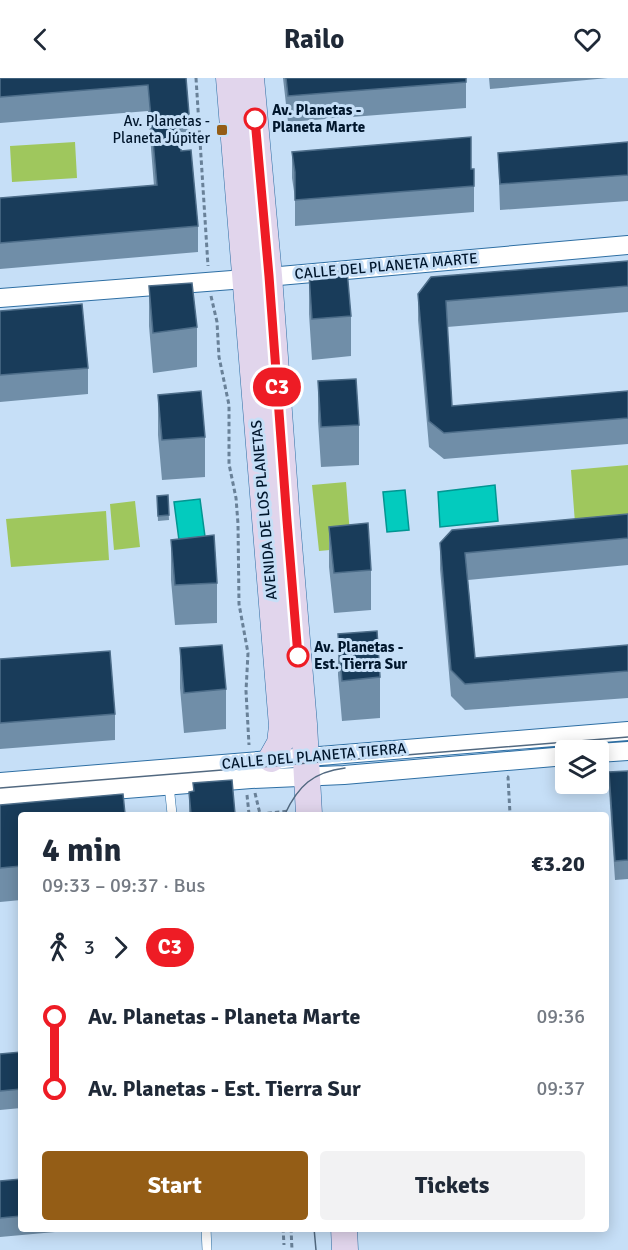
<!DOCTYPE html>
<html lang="en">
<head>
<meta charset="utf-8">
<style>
	:root { --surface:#fff; --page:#f2f2f3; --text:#1f2937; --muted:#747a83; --accent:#945d16 }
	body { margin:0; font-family:Signika,sans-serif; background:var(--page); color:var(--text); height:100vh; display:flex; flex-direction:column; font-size:22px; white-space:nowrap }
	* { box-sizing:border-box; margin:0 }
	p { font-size:20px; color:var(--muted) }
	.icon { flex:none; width:33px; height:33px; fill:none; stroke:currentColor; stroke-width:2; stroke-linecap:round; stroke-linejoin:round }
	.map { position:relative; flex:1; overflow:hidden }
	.drawer { position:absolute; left:18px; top:734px; width:591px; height:420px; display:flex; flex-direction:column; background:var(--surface); border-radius:6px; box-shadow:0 3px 15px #0003 }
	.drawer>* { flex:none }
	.badge { padding:0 12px; border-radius:20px; font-size:21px; line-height:39px }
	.buttons { position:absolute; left:555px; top:662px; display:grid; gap:12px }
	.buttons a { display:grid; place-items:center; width:54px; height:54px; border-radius:6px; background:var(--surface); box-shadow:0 3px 15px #0003; font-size:30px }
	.map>.badge { position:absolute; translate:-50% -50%; box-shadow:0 0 0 3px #fff }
	.legs { display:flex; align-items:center; gap:9px; height:66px; padding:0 24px; font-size:20px }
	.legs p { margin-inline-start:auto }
	.overview { display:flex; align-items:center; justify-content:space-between; height:102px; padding:0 24px }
	h1 { font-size:33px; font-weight:700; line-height:45px }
	.primary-button { display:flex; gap:12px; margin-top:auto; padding:12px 24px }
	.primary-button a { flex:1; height:69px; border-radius:6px; background:var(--accent); color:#fff; font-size:24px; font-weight:700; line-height:69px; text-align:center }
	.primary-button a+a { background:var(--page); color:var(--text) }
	ul { padding:0 24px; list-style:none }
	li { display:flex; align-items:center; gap:21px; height:72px; font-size:22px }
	li i { display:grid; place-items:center; width:9px; height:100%; margin:0 8px; background:currentColor }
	li i::after { content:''; width:15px; height:15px; margin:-8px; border:4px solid; border-radius:50%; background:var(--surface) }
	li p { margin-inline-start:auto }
	li:first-child i { background:linear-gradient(#0000 50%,currentColor 0) }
	li:last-child i { background:linear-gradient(currentColor 50%,#0000 0) }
	header { display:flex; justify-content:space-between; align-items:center; height:78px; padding:0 24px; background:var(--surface); font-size:27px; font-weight:700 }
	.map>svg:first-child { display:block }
	.green { fill:#9fc75d }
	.water { fill:#03cbbe; stroke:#029592; stroke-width:1.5 }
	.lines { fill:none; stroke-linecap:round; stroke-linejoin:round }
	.lane-casing { stroke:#2e6fa4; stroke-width:10 }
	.street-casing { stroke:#2e6fa4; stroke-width:20 }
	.secondary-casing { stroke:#2e6fa4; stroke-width:27 }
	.path { stroke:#698198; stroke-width:3; stroke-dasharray:4.5 3; stroke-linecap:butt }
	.lane { stroke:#fff; stroke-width:9 }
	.street { stroke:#fff; stroke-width:18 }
	.secondary { stroke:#e1d5ec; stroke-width:26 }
	.tram { stroke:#526980; stroke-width:1.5 }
	.wall { fill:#708ea8 }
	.building { fill:#193c5a; stroke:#4d6d89; stroke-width:1.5 }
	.line-1-casing { stroke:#fff; stroke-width:14 }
	.line-1 { stroke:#ee1c25; stroke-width:9 }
	.stop-1-dot { fill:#fff; stroke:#ee1c25; stroke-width:3 }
	.poi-dot { fill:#945d16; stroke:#c6dff7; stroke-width:2 }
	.labels { text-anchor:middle; stroke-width:6; stroke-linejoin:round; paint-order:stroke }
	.stop-label { font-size:15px; font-weight:bold; fill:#00162c; stroke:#c6dff7; text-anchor:start }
	.poi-label { font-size:15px; fill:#00162c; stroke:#c6dff7; text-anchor:end }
	.street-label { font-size:15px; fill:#00162c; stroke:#c6dff7 }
</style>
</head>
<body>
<header><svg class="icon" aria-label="back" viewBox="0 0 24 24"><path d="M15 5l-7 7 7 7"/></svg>Railo<svg class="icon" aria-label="heart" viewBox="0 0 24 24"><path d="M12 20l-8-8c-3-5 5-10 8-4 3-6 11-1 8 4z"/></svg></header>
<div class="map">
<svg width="628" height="1172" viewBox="0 0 628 1172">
	<rect width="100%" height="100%" fill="#c6dff7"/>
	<path class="green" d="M75,64l2,36 -65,4 -2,-36z
		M628,387v53l-53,5 -4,-53z
		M346,404l5,66 -32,3 -7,-66z
		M135,423l5,46 -26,3 -4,-46z
		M106,433l3,49 -98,7 -5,-48z"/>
	<path class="water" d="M495,407l3,36 -58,6 -2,-35z
		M405,412l4,40 -22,2 -4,-40z
		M200,421l6,45 -26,4 -6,-46z"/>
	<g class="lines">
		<defs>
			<path id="lane" d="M169,707l3,29
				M206,1150l1,22"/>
			<path id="street" d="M0,220l245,-19 383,-34
				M598,675l30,-2
				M0,704l628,-51
				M0,721l251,-20 93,-4 222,-19"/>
			<path id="secondary" d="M229,0l53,648 -2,17 -9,16
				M251,0l18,198 18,245 17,203 5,90
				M344,1150l1,22"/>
		</defs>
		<use href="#lane" class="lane-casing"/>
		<use href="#street" class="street-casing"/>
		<use href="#secondary" class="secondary-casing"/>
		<path class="path" d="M196,0l12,188
			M211,218l6,26 2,35 10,48v59l7,34 2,26 1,80 9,49 -2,38 3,54
			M507,699h1l2,37
			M255,715l5,21
			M247,717l2,19
			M260,736l29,-3
			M283,1150l1,17
			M291,1150l1,22"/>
		<use href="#lane" class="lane"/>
		<use href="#street" class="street"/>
		<use href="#secondary" class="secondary"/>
		<path class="tram" d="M0,710l628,-51
			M285,736c13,-28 28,-42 60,-46
			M314,1150l2,22"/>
	</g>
	<path class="wall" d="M0,0h186l3,36v27l-9,1 1,9 17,75v26l-198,17v-71l154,-12 -6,-75 -148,12z
		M283,0h183v30l-178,14z
		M489,0h119l-118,11z
		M628,64v59l-128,9 -2,-57z
		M292,74l179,17 3,17v26l-179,14v-28l-3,-20z
		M628,183v51l-181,15 5,79 176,-15v53l-184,15 -15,-12 -11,-127v-26z
		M309,196l42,42v40l-39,4 -3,-46z
		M149,208l48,41v40l-44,6 -4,-47z
		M0,233l88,57v26l-88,8z
		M318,303l41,44v40l-38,2 -3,-46z
		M158,317l47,42v40l-43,3 -4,-45z
		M168,417l1,25 -11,1 -1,-25z
		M628,436v51l-160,15 7,78 153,-13v53l-163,12 -14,-14 -11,-127v-26z
		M329,449l42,43v40l-37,3 -5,-46z
		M171,462l46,43v40l-42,2 -4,-45z
		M338,556l42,43v41l-38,3 -4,-46z
		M180,570l46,41v40l-42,4 -4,-45z
		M0,581l115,55v26l-115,9z
		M628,693v108l-13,1 -6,-89v-19z
		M193,705l42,31h-46v-22l4,-1z
		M0,727l21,9v86l-21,2z
		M21,974v56l-21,2v-56z
		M21,1101v49h78l-99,9v-56z"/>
	<path class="building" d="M0,0h186l3,36 -10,2 2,35 10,-1 7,76 -198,17v-45l157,-13 -9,-100 -148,12z
		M286,0h180v4l-178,14z
		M471,59v32h3v17l-179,14v-28l-3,-20z
		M628,64v33l-128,9 -2,-31z
		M628,183v25l-182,15 6,105 176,-15v27l-184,15 -15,-12 -11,-127 13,-17z
		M347,192l4,46 -39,3 -3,-45z
		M192,205l5,44 -44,6 -4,-47z
		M82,226l6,64 -88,7v-64z
		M356,301l3,46 -38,2 -3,-46z
		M201,313l4,46 -43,3 -4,-45z
		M168,417l1,20 -11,1 -1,-20z
		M628,436v24l-163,15 10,105 153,-13v26l-163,13 -14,-14 -11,-127 12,-13z
		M368,445l3,47 -37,3 -5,-46z
		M214,457l3,48 -42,2 -4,-45z
		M377,553l3,46 -38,4 -4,-47z
		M222,567l4,44 -42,4 -4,-45z
		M110,573l5,63 -115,9v-64z
		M628,693v89l-13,1 -6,-89z
		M232,702l3,34h-44l-2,-22 5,-1 -1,-8z
		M123,716l2,20h-104v52l-21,2v-63z
		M21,974v37l-21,2v-37z
		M21,1101v37l-21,2v-37z"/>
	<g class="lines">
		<defs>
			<path id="line-1" d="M255,41l14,157 18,245 11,135"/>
		</defs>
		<use href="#line-1" class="line-1-casing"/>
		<use href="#line-1" class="line-1"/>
	</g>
	<g class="stop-1-dot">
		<circle cx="255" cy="41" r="10"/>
		<circle cx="298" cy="578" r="10"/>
	</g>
	<rect class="poi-dot" x="216" y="46" width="12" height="12" rx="3"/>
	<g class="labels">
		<g class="stop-label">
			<text x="272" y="37">Av. Planetas -<tspan x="272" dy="17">Planeta Marte</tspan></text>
			<text x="314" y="574">Av. Planetas -<tspan x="314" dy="17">Est. Tierra Sur</tspan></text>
		</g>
		<g class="poi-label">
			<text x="210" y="48">Av. Planetas -<tspan x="210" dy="17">Planeta Júpiter</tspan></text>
		</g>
		<g class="street-label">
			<text transform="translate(386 188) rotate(-5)" y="5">CALLE DEL PLANETA MARTE</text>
			<text transform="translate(264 432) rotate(-95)" y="5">AVENIDA DE LOS PLANETAS</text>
			<text transform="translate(314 678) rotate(-5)" y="5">CALLE DEL PLANETA TIERRA</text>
		</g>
	</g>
</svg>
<div class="buttons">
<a><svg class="icon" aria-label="layers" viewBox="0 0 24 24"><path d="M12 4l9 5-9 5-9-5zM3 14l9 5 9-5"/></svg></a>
</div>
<b class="badge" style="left:277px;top:309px;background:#ee1c25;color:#fff">C3</b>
<section class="drawer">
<div class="overview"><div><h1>4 min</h1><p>09:33 – 09:37 · Bus</p></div><b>€3.20</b></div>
<div class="legs"><svg class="icon" aria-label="walk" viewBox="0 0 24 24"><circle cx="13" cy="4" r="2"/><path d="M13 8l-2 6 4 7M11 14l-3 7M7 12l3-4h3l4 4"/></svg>3<svg class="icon" aria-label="forward" viewBox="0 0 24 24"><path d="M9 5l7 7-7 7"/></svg><b class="badge" style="background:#ee1c25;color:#fff">C3</b></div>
<ul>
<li><i style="color:#ee1c25"></i><b>Av. Planetas - Planeta Marte</b><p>09:36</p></li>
<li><i style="color:#ee1c25"></i><b>Av. Planetas - Est. Tierra Sur</b><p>09:37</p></li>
</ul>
<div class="primary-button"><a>Start</a><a>Tickets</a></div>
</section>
</div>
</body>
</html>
